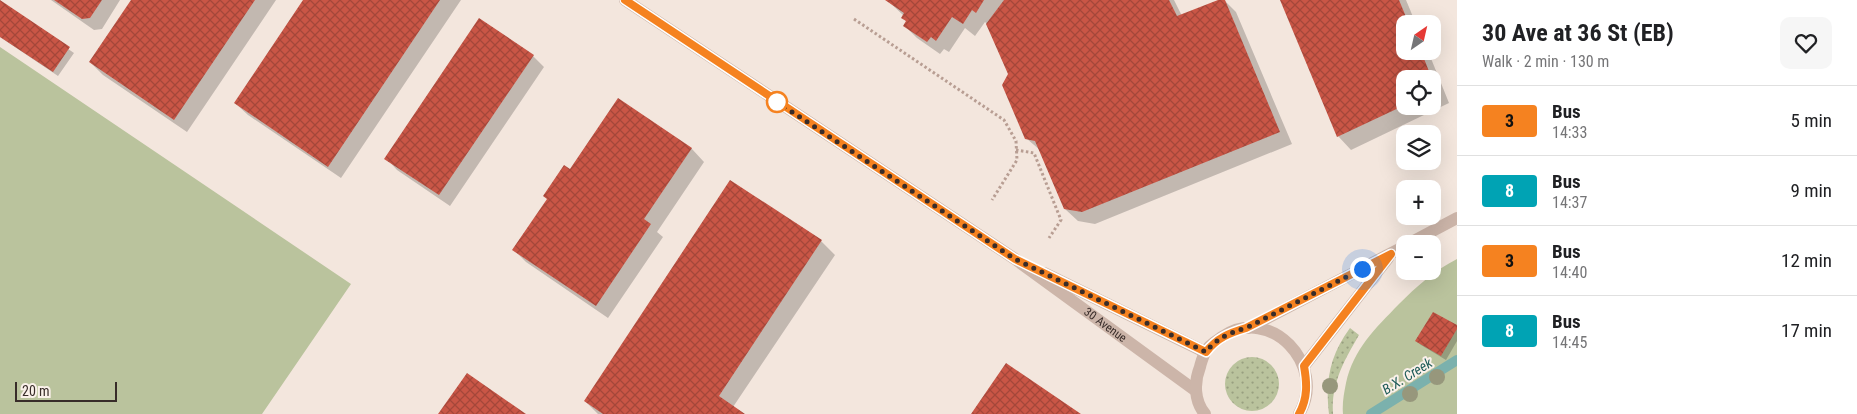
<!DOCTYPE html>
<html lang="en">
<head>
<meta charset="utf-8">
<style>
	:root { --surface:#fff; --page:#f6f6f6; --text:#202124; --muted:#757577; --line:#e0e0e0 }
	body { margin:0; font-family:"Roboto Condensed",sans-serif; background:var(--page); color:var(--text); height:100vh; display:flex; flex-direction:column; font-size:19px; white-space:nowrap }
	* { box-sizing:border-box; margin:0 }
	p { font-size:16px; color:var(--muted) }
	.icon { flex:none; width:28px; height:28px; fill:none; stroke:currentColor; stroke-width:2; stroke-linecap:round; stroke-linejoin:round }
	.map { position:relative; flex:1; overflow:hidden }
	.sheet { display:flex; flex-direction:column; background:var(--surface); width:400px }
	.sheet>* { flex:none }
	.badge { padding:0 10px; border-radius:4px; font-size:18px; line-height:32px }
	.needle { width:32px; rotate:34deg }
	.tools { position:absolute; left:1396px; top:15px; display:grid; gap:10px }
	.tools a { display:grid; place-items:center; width:45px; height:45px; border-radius:10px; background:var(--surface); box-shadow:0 5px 20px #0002; font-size:25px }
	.scale { position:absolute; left:15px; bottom:12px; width:102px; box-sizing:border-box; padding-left:5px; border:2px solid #382c29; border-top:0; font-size:14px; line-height:18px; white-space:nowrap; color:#382c29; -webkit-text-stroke:4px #faf1ea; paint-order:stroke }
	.you { position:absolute; width:25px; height:25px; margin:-12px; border:4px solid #fff; border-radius:50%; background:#1a73e8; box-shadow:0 0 0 8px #1a73e833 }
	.map>.badge { position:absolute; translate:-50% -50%; box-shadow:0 0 0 2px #fff }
	.round { display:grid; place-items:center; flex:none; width:52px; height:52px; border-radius:10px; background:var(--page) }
	.head { display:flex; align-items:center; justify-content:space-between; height:85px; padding:0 25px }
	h1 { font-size:24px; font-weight:700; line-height:38px }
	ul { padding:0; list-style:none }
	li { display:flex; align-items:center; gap:15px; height:70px; padding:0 25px; border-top:1px solid var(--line) }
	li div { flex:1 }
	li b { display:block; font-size:19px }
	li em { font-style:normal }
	li .badge { min-width:55px; font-weight:700; text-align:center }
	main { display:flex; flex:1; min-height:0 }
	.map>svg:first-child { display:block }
	.green { fill:#bac39d }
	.garden { fill:url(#garden-dots) }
	.shadow { fill:#0003; fill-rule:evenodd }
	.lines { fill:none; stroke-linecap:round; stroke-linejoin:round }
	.stream { stroke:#7bb1ad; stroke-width:10 }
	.building { fill:url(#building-cross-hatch) }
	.path { stroke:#b89e93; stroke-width:3; stroke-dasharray:2.5 2.5; stroke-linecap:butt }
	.minor { stroke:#ccb5a9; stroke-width:12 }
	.tree { fill:#97977c }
	.line-casing { stroke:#fff; stroke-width:11 }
	.line { stroke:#f58220; stroke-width:8 }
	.walk { stroke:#382c29; stroke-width:5; stroke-dasharray:0 9 }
	.stop-dot { fill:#fff; stroke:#f58220; stroke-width:2.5 }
	.labels { text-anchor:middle; stroke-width:4; stroke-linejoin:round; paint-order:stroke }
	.street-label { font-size:12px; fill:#382c29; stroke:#faf1ea }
	.water-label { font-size:14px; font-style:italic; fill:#1d5b58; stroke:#faf1ea }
</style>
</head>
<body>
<main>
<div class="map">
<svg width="1457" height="414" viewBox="0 0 1457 414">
	<defs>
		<pattern id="garden-dots" width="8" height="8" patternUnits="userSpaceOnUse" patternTransform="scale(1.25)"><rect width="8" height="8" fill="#bac39d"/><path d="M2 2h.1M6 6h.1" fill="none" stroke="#989f80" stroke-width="1.8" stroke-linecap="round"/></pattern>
		<pattern id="building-cross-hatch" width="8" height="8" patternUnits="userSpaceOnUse" patternTransform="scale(1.25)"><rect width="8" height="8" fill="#c95646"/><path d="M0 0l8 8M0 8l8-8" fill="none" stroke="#a4473a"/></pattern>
	</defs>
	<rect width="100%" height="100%" fill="#f3e6dd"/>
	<path class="green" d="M0,47l351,237 -89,130h-262z
		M1457,259v155h-114c-1,-10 1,-21 3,-31 8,-35 29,-54 53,-79 17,-17 36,-34 58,-45z"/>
	<path class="garden" d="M1350,328l9,7c-15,26 -28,48 -26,79h-4c-4,-33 1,-59 21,-86z
		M1225 384a27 27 0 1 1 54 0a27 27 0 1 1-54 0Z"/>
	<path class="shadow" d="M51,0h69l-18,29 -8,1z
		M133,0h143l-89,132 -84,-57 -13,-13z
		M304,0h157l-120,178 -93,-63 -13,-12z
		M887,0h287l8,16 42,-16 12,12 56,132 -197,80 -17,-3 -13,-12 -24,-58 -15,-13 -16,-64 -23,-50 -2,-2 -10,14 -10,-8 -16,24 -5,-3 -4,5 -23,-16 -12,-12 2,-4 -5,-5 1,-2z
		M1281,0h125l10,24h-11v27h23l21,52 -98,47 -13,-14zM1405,79h27v27h-27z
		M0,2l74,51 -16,23 -58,-39z
		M533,56l11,11 -94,139 -53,-36 -11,-12z
		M618,100l74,49 12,13 -47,70 6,5 -55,81 -82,-56 -12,-12z
		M731,182l90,59 14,14 -102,152 10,7h-145l-13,-13z
		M1457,327v14l-11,19 -25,-15 -5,-4z"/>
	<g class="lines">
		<path class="stream" d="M1371,414l86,-54"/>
	</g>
	<path class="building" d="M0,0l70,47 -17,25 -53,-35z
		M54,0h48l-12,18 -8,1z
		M131,0h124l-81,120 -85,-58z
		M303,0h137l-112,167 -94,-64z
		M885,0h99l-8,13 -4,-3 -9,14 -11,-7 -16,24 -5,-4 -4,5 -24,-16 3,-5 -5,-3 3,-5z
		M1004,0h165l8,16 41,-16h7l55,132 -198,80 -18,-3 -29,-68 -10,-2 -23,-54 6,-11 -22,-50z
		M1280,0h119l10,24h-4v27h16l11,28h-27v26l-68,32z
		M479,18l55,37 -95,140 -55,-36z
		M618,98l74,50 -48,71 7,5 -55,82 -84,-56 35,-51 -4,-3 21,-31 6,4z
		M730,180l92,60 -103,156 26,18h-142l-19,-13z
		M1433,312l24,13v4l-16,27 -26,-15z
		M1006,363l75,51h-110z
		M467,373l59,41h-88z"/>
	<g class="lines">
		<path class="path" d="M854,19l150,101 12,21 1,19 -25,40
			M1016,150l18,3 27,67 -12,18"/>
		<g class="minor">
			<path id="s1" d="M625,0l390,259 181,132"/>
			<path d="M1408,244l49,-26"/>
			<path d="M1044,273l161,79"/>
			<path d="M1248,328l157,-82"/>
			<path d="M1304,366l84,-108"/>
			<path d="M1205,414c-11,-13 -11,-32 -5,-47 1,-5 3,-10 5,-15 4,-7 11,-11 17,-15 48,-33 106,28 77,77"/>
		</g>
	</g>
	<g class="tree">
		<circle cx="1437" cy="377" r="8"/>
		<circle cx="1330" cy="386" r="8"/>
		<circle cx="1410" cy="394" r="8"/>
	</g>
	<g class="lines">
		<defs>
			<path id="line" d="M625,0l390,259 191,93c11,-14 23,-19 40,-24l145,-74 -87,112c3,17 4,32 -5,48"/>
		</defs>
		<use href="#line" class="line-casing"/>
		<use href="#line" class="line"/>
		<path class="walk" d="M777,102l238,157 191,93c11,-14 23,-19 40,-24l116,-59"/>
	</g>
	<circle class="stop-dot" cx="777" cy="102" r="10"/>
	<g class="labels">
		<g class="street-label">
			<text dy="4" stroke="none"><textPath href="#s1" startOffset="580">30 Avenue</textPath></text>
		</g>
		<g class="water-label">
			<text transform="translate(1407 376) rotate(-32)" y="5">B.X. Creek</text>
		</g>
	</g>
</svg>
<div class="tools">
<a><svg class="needle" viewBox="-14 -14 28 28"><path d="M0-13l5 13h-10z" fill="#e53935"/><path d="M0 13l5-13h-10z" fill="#757577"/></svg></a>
<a><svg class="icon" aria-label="locate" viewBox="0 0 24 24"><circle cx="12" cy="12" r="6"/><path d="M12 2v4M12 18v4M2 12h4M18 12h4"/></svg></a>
<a><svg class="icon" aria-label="layers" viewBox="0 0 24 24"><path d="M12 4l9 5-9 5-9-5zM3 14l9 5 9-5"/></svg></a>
<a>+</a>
<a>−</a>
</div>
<div class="scale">20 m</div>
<div class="you" style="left:1362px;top:269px"></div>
</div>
<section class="sheet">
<div class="head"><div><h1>30 Ave at 36 St (EB)</h1><p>Walk · 2 min · 130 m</p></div><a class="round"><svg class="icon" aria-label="heart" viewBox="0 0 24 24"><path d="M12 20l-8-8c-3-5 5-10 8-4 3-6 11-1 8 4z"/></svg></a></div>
<ul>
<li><span class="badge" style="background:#f58220;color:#111">3</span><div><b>Bus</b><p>14:33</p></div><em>5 min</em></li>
<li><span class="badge" style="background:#00a3b4;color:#fff">8</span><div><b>Bus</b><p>14:37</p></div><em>9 min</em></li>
<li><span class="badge" style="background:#f58220;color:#111">3</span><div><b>Bus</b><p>14:40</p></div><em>12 min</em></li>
<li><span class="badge" style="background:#00a3b4;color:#fff">8</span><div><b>Bus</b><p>14:45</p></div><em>17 min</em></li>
</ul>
</section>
</main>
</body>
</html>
